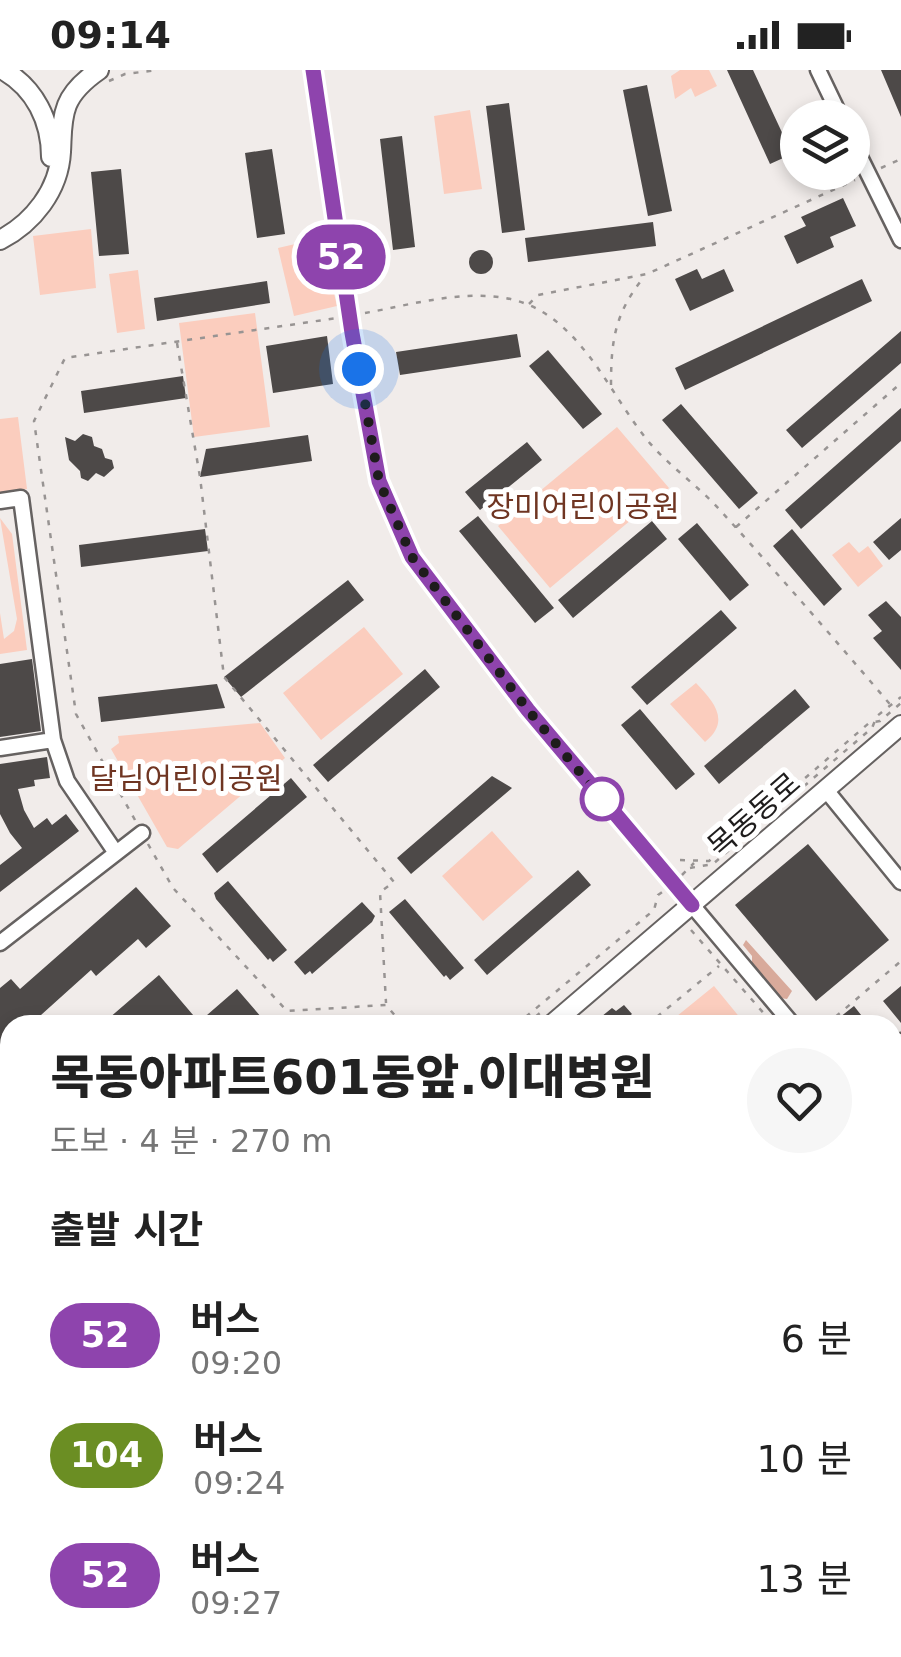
<!DOCTYPE html>
<html lang="ko">
<head>
<meta charset="utf-8">
<style>
	:root { --surface:#fff; --page:#f6f6f6; --text:#222; --muted:#767676 }
	body { margin:0; font-family:"DejaVu Sans","Noto Sans KR",sans-serif; background:var(--page); color:var(--text); height:100vh; display:flex; flex-direction:column; font-size:38px; white-space:nowrap }
	* { box-sizing:border-box; margin:0 }
	p { font-size:32px; color:var(--muted) }
	.icon { flex:none; width:55px; height:55px; fill:none; stroke:currentColor; stroke-width:2; stroke-linecap:round; stroke-linejoin:round }
	.map { position:relative; flex:1; overflow:hidden }
	.side { position:absolute; left:0px; top:945px; width:902px; height:642px; display:flex; flex-direction:column; background:var(--surface); border-radius:30px 30px 0 0; box-shadow:0 5px 15px #0003 }
	.side>* { flex:none }
	.badge { padding:0 20px; border-radius:32px; font-size:35px; line-height:65px }
	.tools { position:absolute; left:780px; top:30px; display:grid; gap:20px }
	.tools a { display:grid; place-items:center; width:90px; height:90px; border-radius:50%; background:var(--surface); box-shadow:0 5px 15px #0003; font-size:50px }
	.you { position:absolute; width:50px; height:50px; margin:-25px; border:8px solid #fff; border-radius:50%; background:#1a73e8; box-shadow:0 0 0 15px #1a73e833 }
	.map>.badge { position:absolute; translate:-50% -50%; box-shadow:0 0 0 5px #fff }
	h2 { padding:0 50px; font-size:38px; line-height:90px }
	.round { display:grid; place-items:center; flex:none; width:105px; height:105px; border-radius:52px; background:var(--page) }
	.headline { display:flex; align-items:center; justify-content:space-between; height:170px; padding:0 50px }
	h1 { font-size:48px; font-weight:800; line-height:75px }
	ul { padding:0; list-style:none }
	li { display:flex; align-items:center; gap:30px; height:120px; padding:0 50px }
	li div { flex:1 }
	li b { display:block; font-size:38px }
	li em { font-style:normal }
	li .badge { min-width:110px; font-weight:700; text-align:center }
	.status { display:flex; justify-content:space-between; align-items:center; height:70px; padding:0 50px; background:var(--surface); direction:ltr }
	.status svg { height:28px; fill:currentColor }
	.map>svg:first-child { display:block }
	.green { fill:#fbcdbe }
	.forest { fill:#d8aa9b }
	.water { fill:#6599a6 }
	.building { fill:#4d4948 }
	.lines { fill:none; stroke-linecap:round; stroke-linejoin:round }
	.minor-casing { stroke:#666261; stroke-width:19 }
	.major-casing { stroke:#666261; stroke-width:22 }
	.path { stroke:#989493; stroke-width:2.5; stroke-dasharray:5 8; stroke-linecap:butt }
	.minor { stroke:#fff; stroke-width:14 }
	.major { stroke:#fff; stroke-width:18 }
	.line-casing { stroke:#fff; stroke-width:22 }
	.line { stroke:#8e44ad; stroke-width:15 }
	.walk { stroke:#1e1c1c; stroke-width:10; stroke-dasharray:0 18 }
	.stop-dot { fill:#fff; stroke:#8e44ad; stroke-width:5 }
	.labels { text-anchor:middle; stroke-width:10; stroke-linejoin:round; paint-order:stroke }
	.park-label { font-size:30px; fill:#6f3522; stroke:#fff }
	.street-label { font-size:30px; fill:#1e1c1c; stroke:#fff }
</style>
</head>
<body>
<div class="status"><b>09:14</b><svg viewBox="0 0 49 12"><path d="M0 12V9h3v3zM5 12V6h3v6zM10 12V3h3v9zM15 12V0h3v12zM26 1h20v11H26zM47 4h2v5h-2z"/></svg></div>
<div class="map">
<svg width="901" height="1587" viewBox="0 0 901 1587">
	<rect width="100%" height="100%" fill="#f1ecea"/>
	<path class="green" d="M680,0h29l8,16 -22,11 -4,-9 -16,11 -4,-23z
		M470,40l12,79 -38,5 -10,-78z
		M91,159l5,59 -56,7 -7,-59z
		M321,168l16,68 -43,10 -16,-68z
		M138,200l7,59 -28,4 -8,-59z
		M255,243l15,114 -76,10 -15,-114z
		M18,347l9,72 -27,4v-74z
		M617,357l52,61 -119,100 -52,-62z
		M0,448l12,16 15,116 -27,4v-41l4,26 10,-8 3,-12z
		M849,472l10,11 9,-7 15,20 -25,21 -26,-32z
		M364,557l39,47 -82,66 -38,-47z
		M696,613c18,19 35,38 9,59l-35,-38z
		M260,653l25,35 -107,91 -11,-2 -56,-98 8,-6 -1,-7z
		M492,761l41,46 -50,44 -41,-45z
		M714,916l32,39h-80z
		M0,1169l10,10v399h374l8,9h-392z"/>
	<path class="forest" d="M746,870l46,51 -5,8 -7,-1 -28,-33v-9l-9,-11z"/>
	<path class="water" d="M0,1371l10,12v191l-10,-12z
		M13,1578h160l8,9h-160z"/>
	<path class="building" d="M727,0h26l39,84 -22,10z
		M881,0h20v47z
		M647,15l25,126 -24,5 -25,-126z
		M509,33l16,127 -23,3 -16,-127z
		M402,66l13,111 -22,3 -13,-111z
		M272,79l13,85 -28,4 -12,-85z
		M121,99l8,85 -30,2 -8,-84z
		M843,128l13,28 -26,11 4,10 -37,17 -13,-28 22,-10 -5,-9z
		M653,152l3,24 -128,16 -3,-24z
		M469 192a12 12 0 1 1 24 0a12 12 0 1 1-24 0Z
		M697,199l5,10 22,-10 10,22 -44,20 -15,-32z
		M862,209l10,22 -187,89 -10,-22z
		M267,211l3,22 -113,18 -3,-23z
		M901,261v32l-99,85 -16,-18z
		M517,264l4,23 -121,18 -4,-23z
		M327,266l6,48 -60,9 -7,-47z
		M548,280l54,64 -19,15 -54,-63z
		M183,306l3,22 -102,15 -3,-22z
		M681,334l77,89 -19,16 -77,-89z
		M901,338v33l-100,88 -16,-19z
		M83,364l9,3 2,9 8,3 3,9 7,2 2,8 -10,9 -8,-4 -8,8 -7,-3 -1,-7 -11,-11 -4,-23 10,4z
		M308,365l4,26 -112,16 6,-28z
		M527,372l15,18 -62,50 -15,-18z
		M478,446l76,92 -19,15 -76,-92z
		M901,448v32l-12,10 -16,-18z
		M652,451l15,18 -94,79 -15,-18z
		M697,453l52,62 -19,16 -52,-62z
		M205,459l3,22 -127,16 -2,-22z
		M792,459l50,60 -18,17 -51,-60z
		M348,510l16,20 -123,97 -17,-20z
		M886,531l15,16v53l-28,-32 9,-7 -14,-16z
		M721,540l16,18 -90,77 -16,-18z
		M32,589l9,72 -41,6v-73z
		M425,599l15,18 -112,95 -15,-17z
		M217,614l8,24 -124,14 -3,-25z
		M795,619l15,18 -91,77 -15,-18z
		M640,639l55,65 -19,16 -55,-65z
		M47,687l3,21 -16,2 1,6 -17,3 6,21 10,18 13,-10 5,7 14,-11 13,17 -79,61v-27l22,-17 -12,-15 -10,-19v-50z
		M492,706l20,12 -101,86 -14,-16z
		M291,708l16,19 -90,76 -15,-19z
		M808,774l81,96 -73,61 -81,-96z
		M578,800l13,15 -104,90 -13,-15z
		M228,811l59,69 -14,12 -3,-4 -2,2 -52,-61 -2,-6z
		M136,817l35,39 -25,22 -8,-9 -42,37 -5,-6 -50,45 9,10h-40v46l-10,9v-92l11,-9 9,10z
		M405,829l59,69 -14,12 -4,-5 -2,2 -55,-65z
		M362,832l13,14 -3,6 -60,52 -2,-3 -5,4 -11,-13z
		M159,905l40,47 38,-33 31,36h-167z
		M901,916v37l-18,-22z
		M624,935l8,9 -13,11h-28l21,-17 4,3z
		M854,936l11,14 -6,5h-29z"/>
	<g class="lines">
		<defs>
			<path id="minor" d="M313,0l39,263 27,148 33,76 116,153 265,315
				M818,0l23,48
				M852,71l49,99
				M0,431l21,-3 32,242 14,41 49,72
				M0,678l53,-8
				M826,720l75,92
				M0,873l142,-110
				M892,978l9,-7
				M0,1211l10,15
				M892,1353l9,8"/>
			<path id="major" d="M3,0c32,18 48,51 48,87
				M0,170c33,-17 59,-50 61,-88 1,-16 0,-32 6,-47 6,-15 19,-26 32,-35
				M551,955l350,-300
				M0,1068l10,11
				M892,1086l9,-7
				M480,1578l7,9
				M299,1587l12,-9"/>
		</defs>
		<use href="#minor" class="minor-casing"/>
		<use href="#major" class="major-casing"/>
		<path class="path" d="M109,11l16,-7 33,-4
			M881,98l20,-9
			M529,234l9,-9 109,-21 208,-94
			M365,243c51,-9 114,-29 164,-8 56,24 83,92 119,136 21,25 49,44 71,68 60,66 118,133 175,200
			M177,273l23,134 24,200 170,205 -14,10 6,111
			M611,315c0,-45 4,-72 33,-108
			M736,457l165,-144
			M135,750l-59,-106 -42,-293 31,-63 272,-40
			M148,774l25,44 114,123 99,-6 17,20
			M680,790l29,1 160,-138 11,-2 21,-18
			M690,798l23,-4 159,-136 5,-12 24,-19
			M682,805l12,-12
			M691,860l83,95
			M516,955l138,-115 4,-15 7,-5
			M526,955l14,-12
			M647,955l72,-59
			M826,955l75,-64
			M0,1030l10,9
			M892,1106l9,-7
			M0,1148l10,10
			M0,1243l10,9
			M0,1309l10,-12
			M338,1578l8,9
			M506,1578l7,9
			M383,1587l14,-9"/>
		<use href="#minor" class="minor"/>
		<use href="#major" class="major"/>
	</g>
	<g class="lines">
		<defs>
			<path id="line" d="M313,0l39,263 27,148 33,76 116,153 164,195"/>
		</defs>
		<use href="#line" class="line-casing"/>
		<use href="#line" class="line"/>
		<path class="walk" d="M359,299l20,112 33,76 116,153 74,89"/>
	</g>
	<circle class="stop-dot" cx="602" cy="729" r="20"/>
	<g class="labels">
		<g class="park-label">
			<text x="583" y="447">장미어린이공원</text>
			<text x="186" y="719">달님어린이공원</text>
		</g>
		<g class="street-label">
			<text transform="translate(754 745) rotate(-41)" y="10">목동동로</text>
		</g>
	</g>
</svg>
<div class="tools">
<a><svg class="icon" aria-label="layers" viewBox="0 0 24 24"><path d="M12 4l9 5-9 5-9-5zM3 14l9 5 9-5"/></svg></a>
</div>
<div class="you" style="left:359px;top:299px"></div>
<b class="badge" style="left:341px;top:187px;background:#8e44ad;color:#fff">52</b>
<section class="side">
<div class="headline"><div><h1>목동아파트601동앞.이대병원</h1><p>도보 · 4 분 · 270 m</p></div><a class="round"><svg class="icon" aria-label="heart" viewBox="0 0 24 24"><path d="M12 20l-8-8c-3-5 5-10 8-4 3-6 11-1 8 4z"/></svg></a></div>
<h2>출발 시간</h2>
<ul>
<li><span class="badge" style="background:#8e44ad;color:#fff">52</span><div><b>버스</b><p>09:20</p></div><em>6 분</em></li>
<li><span class="badge" style="background:#6b8e23;color:#fff">104</span><div><b>버스</b><p>09:24</p></div><em>10 분</em></li>
<li><span class="badge" style="background:#8e44ad;color:#fff">52</span><div><b>버스</b><p>09:27</p></div><em>13 분</em></li>
</ul>
</section>
</div>
</body>
</html>
